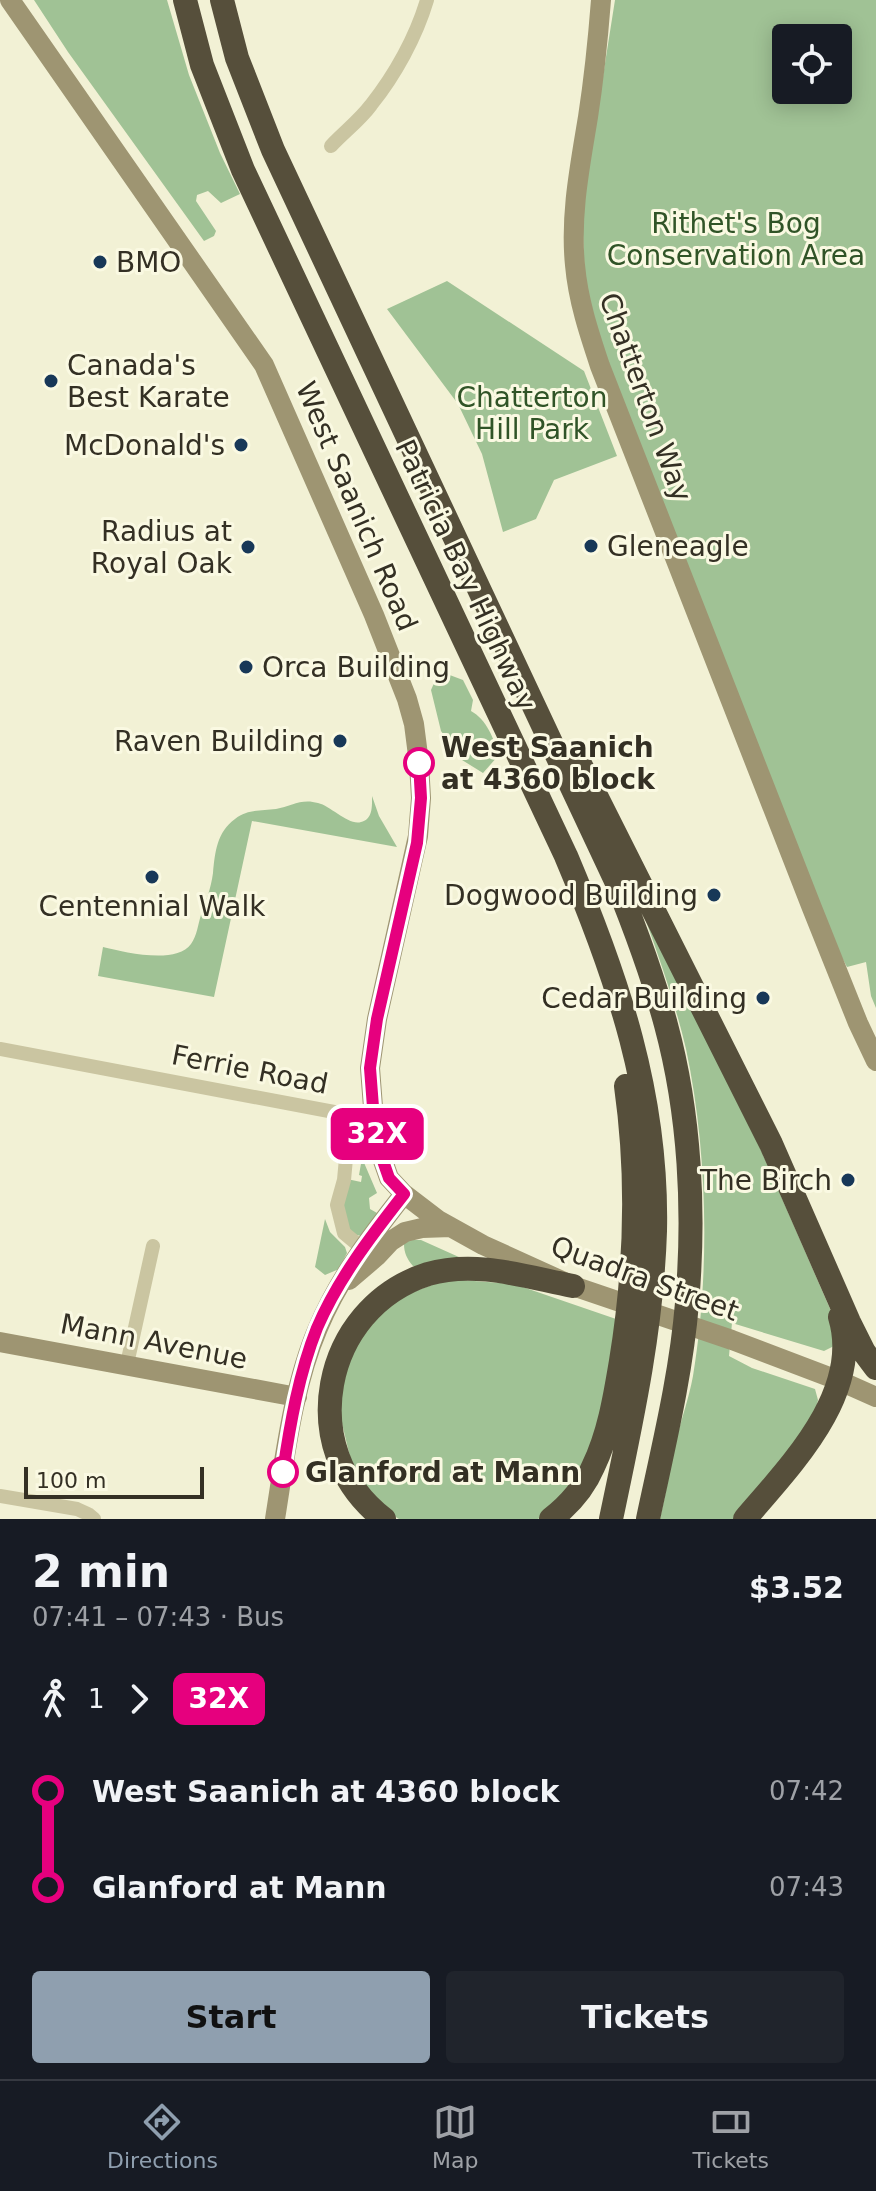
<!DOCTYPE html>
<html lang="en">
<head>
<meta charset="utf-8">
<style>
	:root { --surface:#171b24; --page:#20242c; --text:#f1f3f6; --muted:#9ea1a6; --line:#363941; --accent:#8f9faf }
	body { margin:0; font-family:"DejaVu Sans",sans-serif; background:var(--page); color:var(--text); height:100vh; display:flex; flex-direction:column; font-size:30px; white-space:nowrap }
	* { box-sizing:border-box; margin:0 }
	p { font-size:26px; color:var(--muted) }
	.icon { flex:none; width:44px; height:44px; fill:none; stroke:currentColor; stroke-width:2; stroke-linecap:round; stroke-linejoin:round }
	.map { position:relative; height:1519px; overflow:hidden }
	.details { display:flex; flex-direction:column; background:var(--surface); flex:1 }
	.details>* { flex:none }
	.badge { padding:0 16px; border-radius:12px; font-size:28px; line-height:52px }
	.buttons { position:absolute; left:772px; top:24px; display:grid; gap:16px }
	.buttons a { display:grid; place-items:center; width:80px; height:80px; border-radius:8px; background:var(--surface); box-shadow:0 4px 20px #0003; font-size:40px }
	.scale { position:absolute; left:24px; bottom:20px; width:180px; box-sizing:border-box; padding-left:8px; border:4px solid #343024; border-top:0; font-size:22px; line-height:28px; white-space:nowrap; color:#343024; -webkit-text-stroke:6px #faf9e2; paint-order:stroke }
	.map>.badge { position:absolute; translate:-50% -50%; box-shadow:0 0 0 4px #fff }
	.legs { display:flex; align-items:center; gap:12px; height:88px; padding:0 32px; font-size:26px }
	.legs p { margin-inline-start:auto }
	.head { display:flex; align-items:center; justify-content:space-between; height:136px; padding:0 32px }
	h1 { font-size:44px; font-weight:700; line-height:60px }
	.action { display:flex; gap:16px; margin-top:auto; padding:16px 32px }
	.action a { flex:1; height:92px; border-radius:8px; background:var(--accent); color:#111; font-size:32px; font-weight:700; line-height:92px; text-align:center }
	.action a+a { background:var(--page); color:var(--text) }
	ul { padding:0 32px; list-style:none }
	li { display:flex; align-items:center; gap:28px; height:96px; font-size:30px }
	li i { display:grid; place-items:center; width:12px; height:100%; margin:0 10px; background:currentColor }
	li i::after { content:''; width:20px; height:20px; margin:-10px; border:6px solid; border-radius:50%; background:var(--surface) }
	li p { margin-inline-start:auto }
	li:first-child i { background:linear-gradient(#0000 50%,currentColor 0) }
	li:last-child i { background:linear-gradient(currentColor 50%,#0000 0) }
	.tabs { display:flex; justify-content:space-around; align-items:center; height:112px; border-top:2px solid var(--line); background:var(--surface); font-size:22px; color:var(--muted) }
	.tabs a { display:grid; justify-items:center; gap:4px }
	.tabs .current { color:var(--accent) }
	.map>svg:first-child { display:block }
	.green { fill:#a0c295; fill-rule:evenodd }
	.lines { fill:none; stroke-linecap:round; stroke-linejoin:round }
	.street { stroke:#cac5a1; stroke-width:14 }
	.secondary { stroke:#9e9572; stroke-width:20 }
	.highway { stroke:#564f3b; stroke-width:24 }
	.line-1-casing { stroke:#fff; stroke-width:18 }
	.line-1 { stroke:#e6007e; stroke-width:12 }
	.poi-dot { fill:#183858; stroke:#faf9e2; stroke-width:3 }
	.stop-1-dot { fill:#fff; stroke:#e6007e; stroke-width:4 }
	.labels { text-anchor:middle; stroke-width:6; stroke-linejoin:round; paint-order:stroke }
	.park-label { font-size:28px; fill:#305427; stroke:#faf9e2 }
	.poi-label { font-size:28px; fill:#343024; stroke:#faf9e2; text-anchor:end }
	.street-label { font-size:28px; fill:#343024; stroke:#faf9e2 }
	.stop-label { font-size:28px; font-weight:bold; fill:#343024; stroke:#faf9e2; text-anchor:start }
</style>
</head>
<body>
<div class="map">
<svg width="876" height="1519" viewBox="0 0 876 1519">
	<rect width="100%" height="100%" fill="#f2f1d5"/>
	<path class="green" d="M34,0h133l22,75 31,78 20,41 -19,9 -13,-12 -11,4 -1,6 20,30 -2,5 -10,5 -136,-189z
		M615,0h261v1008l-5,-12 -5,-34 -19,5 -15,-28 -226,-579 -21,-77 -3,-74zM786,38h52v52h-52z
		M447,281l137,90 33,85 -63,24 -18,39 -33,13 -21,-78 -24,-50 -71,-95z
		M447,674l16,6 10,20 -2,11c15,8 24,28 27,45l-15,17 -21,-13 -21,-29 -10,-41 4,-9z
		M372,796l7,20 18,31 -145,-26 -38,176 -116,-21 5,-29c21,5 73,18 88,-3 6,-8 7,-20 10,-29 5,-14 10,-27 12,-42 2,-21 4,-41 22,-54 13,-10 26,-8 41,-10 15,-3 26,-11 42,-6 13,3 31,23 43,19 12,-3 11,-16 11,-26z
		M646,921l98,190 87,200 3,35 -10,5 -92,-28 -3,33 23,12 63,21 3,11 -3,15 -78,104h-77c6,-26 10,-52 16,-78 5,-21 13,-43 17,-65 17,-103 15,-224 -7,-327 -10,-43 -25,-86 -40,-128z
		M362,1158l15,35 -8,5 1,11 7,4 -2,6 -14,17 -13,-3 -8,-22 7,-32 14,3 1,-6 -3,-1z
		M325,1219l5,13 15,15 2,6 -8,16 -14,6 -10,-8z
		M408,1240h13l49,22 -48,6 -9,-2c-6,-7 -9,-13 -9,-22z
		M448,1279l66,5 102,35 -17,112 -37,71 -24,17h-139l-20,-12 -24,-29 -19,-80 20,-60 41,-40z"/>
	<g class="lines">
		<path class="street" d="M331,146c13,-14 29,-26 40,-41 24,-30 45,-68 56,-105
			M0,1049l350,66 -6,65 -7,25 7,28 18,15
			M127,1364l26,-118
			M0,1496l77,13 11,5 6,5"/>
		<path class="secondary" d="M10,0l254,365 110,250 33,84 7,25 5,39 2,35 -3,38 -41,183 -7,49 4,52 8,38 7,20 15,16 34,26 45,25 90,41 159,54 108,41 36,16
			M601,0c-3,39 -7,78 -13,117 -8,49 -18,98 -13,148 3,35 14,68 25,101l212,542 46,115 18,38
			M349,1280l28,-24 14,-15 14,-9 17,-4 29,-1
			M0,1342l297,55
			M275,1519c10,-62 18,-133 43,-191 21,-50 53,-92 86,-134"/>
		<path class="highway" d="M185,0l17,65 41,105 323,686c52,123 92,240 89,375 -3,98 -24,193 -44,288
			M222,0l15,58 36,92 343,731c19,47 37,95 50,144 24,89 29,187 21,278 -6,73 -24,145 -39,216
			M578,760l193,384 78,178 15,30 12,16
			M384,1519c-90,-68 -63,-211 44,-245 48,-14 98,3 145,12
			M551,1519c18,-14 33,-31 42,-52 16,-33 22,-70 28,-106 15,-92 18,-183 5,-275
			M745,1519c45,-53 118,-126 95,-202"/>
	</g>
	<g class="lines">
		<defs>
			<path id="line-1" d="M283,1472c7,-48 16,-99 34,-144 21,-49 54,-92 87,-134l-15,-16 -7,-20 -8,-38 -4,-52 7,-49 40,-176 4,-45 -2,-35"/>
		</defs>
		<use href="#line-1" class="line-1-casing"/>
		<use href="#line-1" class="line-1"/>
	</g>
	<g class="poi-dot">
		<circle cx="100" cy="262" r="8"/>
		<circle cx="51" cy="381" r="8"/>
		<circle cx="241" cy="445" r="8"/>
		<circle cx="591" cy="546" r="8"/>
		<circle cx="248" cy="547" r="8"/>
		<circle cx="246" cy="667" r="8"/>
		<circle cx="340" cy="741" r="8"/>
		<circle cx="152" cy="877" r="8"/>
		<circle cx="714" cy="895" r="8"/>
		<circle cx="763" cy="998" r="8"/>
		<circle cx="848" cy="1180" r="8"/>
	</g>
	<g class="stop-1-dot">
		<circle cx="419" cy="763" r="14"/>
		<circle cx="283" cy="1472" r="14"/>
	</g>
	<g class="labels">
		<g class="park-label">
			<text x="736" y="233">Rithet's Bog<tspan x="736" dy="32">Conservation Area</tspan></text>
			<text x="532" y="407">Chatterton<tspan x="532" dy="32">Hill Park</tspan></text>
		</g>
		<g class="poi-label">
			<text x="116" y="272" text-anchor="start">BMO</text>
			<text x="67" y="375" text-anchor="start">Canada's<tspan x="67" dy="32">Best Karate</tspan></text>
			<text x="225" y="455">McDonald's</text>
			<text x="232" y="541">Radius at<tspan x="232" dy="32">Royal Oak</tspan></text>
			<text x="607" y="556" text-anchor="start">Gleneagle</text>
			<text x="262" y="677" text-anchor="start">Orca Building</text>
			<text x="324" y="751">Raven Building</text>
			<text x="698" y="905">Dogwood Building</text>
			<text x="152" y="916" text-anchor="middle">Centennial Walk</text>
			<text x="747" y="1008">Cedar Building</text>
			<text x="832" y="1190">The Birch</text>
		</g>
		<g class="street-label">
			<text transform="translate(646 397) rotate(70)" y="10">Chatterton Way</text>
			<text transform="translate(357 506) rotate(67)" y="10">West Saanich Road</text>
			<text transform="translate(466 575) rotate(65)" y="10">Patricia Bay Highway</text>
			<text transform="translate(250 1069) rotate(11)" y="10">Ferrie Road</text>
			<text transform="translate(645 1278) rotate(20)" y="10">Quadra Street</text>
			<text transform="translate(154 1341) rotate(11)" y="10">Mann Avenue</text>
		</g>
		<g class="stop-label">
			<text x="441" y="757">West Saanich<tspan x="441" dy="32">at 4360 block</tspan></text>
			<text x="305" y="1482">Glanford at Mann</text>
		</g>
	</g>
</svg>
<div class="buttons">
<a><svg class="icon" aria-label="locate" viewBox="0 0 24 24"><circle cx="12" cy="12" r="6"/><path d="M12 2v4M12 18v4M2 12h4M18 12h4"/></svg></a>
</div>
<div class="scale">100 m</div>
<b class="badge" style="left:377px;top:1134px;background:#e6007e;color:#fff">32X</b>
</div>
<section class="details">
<div class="head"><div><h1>2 min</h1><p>07:41 – 07:43 · Bus</p></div><b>$3.52</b></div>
<div class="legs"><svg class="icon" aria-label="walk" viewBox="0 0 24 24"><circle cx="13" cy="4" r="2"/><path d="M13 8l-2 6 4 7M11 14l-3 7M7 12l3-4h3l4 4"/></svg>1<svg class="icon" aria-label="forward" viewBox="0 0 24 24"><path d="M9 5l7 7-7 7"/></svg><b class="badge" style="background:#e6007e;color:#fff">32X</b></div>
<ul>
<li><i style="color:#e6007e"></i><b>West Saanich at 4360 block</b><p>07:42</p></li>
<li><i style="color:#e6007e"></i><b>Glanford at Mann</b><p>07:43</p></li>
</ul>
<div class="action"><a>Start</a><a>Tickets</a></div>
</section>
<nav class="tabs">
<a class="current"><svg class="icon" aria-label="directions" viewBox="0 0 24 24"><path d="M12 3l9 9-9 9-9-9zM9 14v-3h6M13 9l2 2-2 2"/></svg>Directions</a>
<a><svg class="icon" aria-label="map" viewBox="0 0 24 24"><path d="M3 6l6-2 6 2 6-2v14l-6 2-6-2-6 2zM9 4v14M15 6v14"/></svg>Map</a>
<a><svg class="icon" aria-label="tickets" viewBox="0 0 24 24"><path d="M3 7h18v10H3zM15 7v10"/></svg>Tickets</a>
</nav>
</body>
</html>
